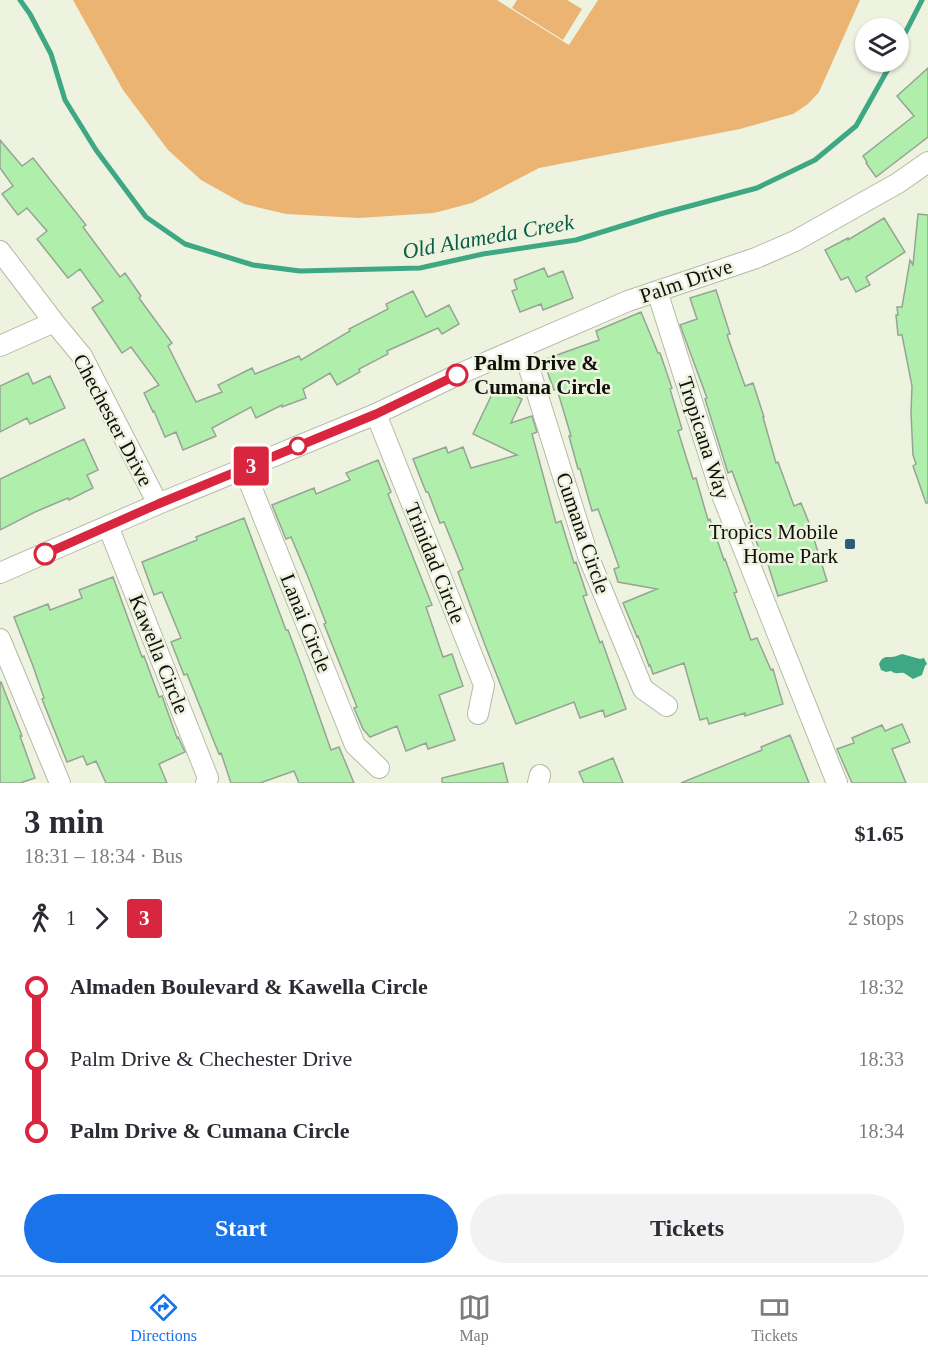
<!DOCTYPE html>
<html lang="en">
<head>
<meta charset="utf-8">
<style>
	:root { --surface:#fff; --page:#f2f2f3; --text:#2b2b33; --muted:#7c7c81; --line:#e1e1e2; --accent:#1a73e8 }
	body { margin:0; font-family:"Times New Roman",serif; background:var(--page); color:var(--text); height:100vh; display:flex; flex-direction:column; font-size:22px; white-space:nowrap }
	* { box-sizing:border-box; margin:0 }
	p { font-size:20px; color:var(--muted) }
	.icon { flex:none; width:33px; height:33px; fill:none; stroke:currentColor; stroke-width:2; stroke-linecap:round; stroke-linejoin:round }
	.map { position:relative; height:783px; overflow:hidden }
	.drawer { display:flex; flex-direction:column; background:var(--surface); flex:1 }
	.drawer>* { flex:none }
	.badge { padding:0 12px; border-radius:4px; font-size:21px; line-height:39px }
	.buttons { position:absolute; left:855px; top:18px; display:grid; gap:12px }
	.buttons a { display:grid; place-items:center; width:54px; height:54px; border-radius:50%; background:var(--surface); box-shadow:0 2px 4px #0004; font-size:30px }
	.map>.badge { position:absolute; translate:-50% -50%; box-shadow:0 0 0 3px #fff }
	.legs { display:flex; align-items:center; gap:9px; height:66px; padding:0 24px; font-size:20px }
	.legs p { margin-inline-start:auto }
	.overview { display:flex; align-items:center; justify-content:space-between; height:102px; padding:0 24px }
	h1 { font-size:33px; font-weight:800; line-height:45px }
	.cta { display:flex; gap:12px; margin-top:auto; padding:12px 24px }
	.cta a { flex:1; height:69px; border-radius:36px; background:var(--accent); color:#fff; font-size:24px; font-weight:800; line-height:69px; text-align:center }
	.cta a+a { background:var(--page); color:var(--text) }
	ul { padding:0 24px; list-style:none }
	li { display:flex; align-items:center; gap:21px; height:72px; font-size:22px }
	li i { display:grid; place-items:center; width:9px; height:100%; margin:0 8px; background:currentColor }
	li i::after { content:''; width:15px; height:15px; margin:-8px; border:4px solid; border-radius:50%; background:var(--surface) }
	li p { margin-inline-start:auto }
	li:first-child i { background:linear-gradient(#0000 50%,currentColor 0) }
	li:last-child i { background:linear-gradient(currentColor 50%,#0000 0) }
	.menu { display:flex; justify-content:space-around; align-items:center; height:84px; border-top:2px solid var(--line); background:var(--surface); font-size:16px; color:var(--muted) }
	.menu a { display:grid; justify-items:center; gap:3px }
	.menu .on { color:var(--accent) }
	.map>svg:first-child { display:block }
	.green { fill:#ebb473 }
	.water { fill:#3ea783 }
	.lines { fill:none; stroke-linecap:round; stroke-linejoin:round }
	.stream { stroke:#3ea783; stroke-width:5 }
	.building { fill:#b0efab; stroke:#96a495; stroke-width:1.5 }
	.minor-casing { stroke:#b5baa7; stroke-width:22 }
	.minor { stroke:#fff; stroke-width:20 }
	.line-1-casing { stroke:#fff; stroke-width:14 }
	.line-1 { stroke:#d7263d; stroke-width:9 }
	.stop-1-dot { fill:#fff; stroke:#d7263d; stroke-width:3 }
	.poi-dot { fill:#2e5d7c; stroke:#eef3e0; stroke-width:2 }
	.labels { text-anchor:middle; stroke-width:5; stroke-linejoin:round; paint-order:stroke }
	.street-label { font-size:21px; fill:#0f100a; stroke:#eef3e0 }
	.stop-label { font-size:21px; font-weight:bold; fill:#0f100a; stroke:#eef3e0; text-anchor:start }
	.poi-label { font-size:21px; fill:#0f100a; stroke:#eef3e0; text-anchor:end }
	.water-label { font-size:22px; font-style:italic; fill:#075d45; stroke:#eef3e0 }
</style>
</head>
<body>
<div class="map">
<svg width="928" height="783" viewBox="0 0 928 783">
	<rect width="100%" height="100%" fill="#eef3e0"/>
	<path class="green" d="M73,0h424l72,45 29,-45h262l-41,92 -11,12 -15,10 -53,15 -201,39 -67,35 -38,10 -75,5 -73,-4 -42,-10 -43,-24 -33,-30 -45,-60z
		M517,0h50l15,9 -19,31 -51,-32z"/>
	<path class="water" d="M902,654l18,5 4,-1 3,6 -2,2 -3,9 -9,4 -9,-6c-5,-1 -8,2 -13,-2l-5,1 -5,-2 -2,-6c3,-7 5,-7 12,-7 4,0 7,-2 11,-3z"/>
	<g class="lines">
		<path class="stream" d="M20,0l10,14 21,40 14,46 31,50 50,67 39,27 68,21 47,6 120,-3 63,-14 93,-14 84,-26 97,-26 58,-28 41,-34 36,-64
			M898,47l24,-47"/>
	</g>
	<path class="building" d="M928,68v69l-52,40 -10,-14 1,-1 -4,-6 51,-40 -17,-20z
		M0,140l22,26 11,-8 53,67 -3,2 37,50 5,-4 16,23 -2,2 33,45 -4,3 28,56 26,-10 -4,-7 34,-17 3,6 44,-18 2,4 49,-29 -1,-2 39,-20 -2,-5 27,-13 13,26 23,-12 10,19 -17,10 -4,-6 -51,23 1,3 -29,15 1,3 -23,13 -7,-12 -27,16 3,9 -24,9v-2l-26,13 -5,-11 -39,21 4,8 -33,14 -7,-18 -11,5 -11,-26 -1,1 -9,-19 15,-8 -28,-38 -9,6 -30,-45 11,-7 -23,-32 -12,9 -31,-39 10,-8 -20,-23 -9,7 -16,-21 11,-8 -13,-18z
		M918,214l10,1v288h-2l-13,-37 3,-2 -3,-9 -2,-42 1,-27 -10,-51h-4l-2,-20h2l-1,-8h5l8,-47 3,5z
		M884,218l21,34 -39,25 4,8 -14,7 -8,-15 -7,3 -16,-30 23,-12v2z
		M544,268l4,9 15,-6 10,27 -30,12 -2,-6 -21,8 -8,-21 5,-2 -3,-9z
		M716,290l14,44 -3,1 18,51 8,-3 11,34h-1l13,46 2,-1 16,44 7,-3 13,32 -1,1 14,45 -49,15 -13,-41 -3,1 -13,-33h2l-19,-52 -4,2 -23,-74 2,-1 -27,-73 17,-6 -7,-21z
		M641,312l17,41h2l12,35 -2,1 12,40 -4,2 15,48 3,-1 12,42 2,-1 14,41 1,-1 12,33 -3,1 17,47 6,-2 14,32 2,-1 10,35 -38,12v-3l-36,11 -2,-6 -7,2 -16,-57 -31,11 -3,-9 -1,1 -11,-30 -1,1 -14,-34 34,-14 -39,-7 -4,-13 5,-2 -21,-58 -6,2 -12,-42h-2l-9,-33h2l-14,-47 -3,1 -11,-30 56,-20 -3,-9z
		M28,373l5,11 17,-8 15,32 -35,16 -3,-6 -27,14v-46z
		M496,386l26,13 -11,24 21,-7 5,16 -5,2 24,89 5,-2 13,42 2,-1 11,33 -4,1 17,47 2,-2 24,68 -21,8 -2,-7 -23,8 -6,-16 -58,22 -31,-79 -27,-73 5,-3 -19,-47 -4,1 -12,-31h-2l-13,-33 33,-12 2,6 15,-6 8,21 46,-13 -44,-21z
		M84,439l14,31 -11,5 6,13 -24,12 -1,-2 -33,14 -35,18v-51z
		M378,460l13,32 -3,2 44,111 -6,2 17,50 9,-3 11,32 -24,9 16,45 -27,9 -2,-6 -20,8 -9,-25 -27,11 -7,-8 -9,-21 3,-1 -33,-83 2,-1 -18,-46 -17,-40 -5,2 -14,-34 42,-17 2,6 34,-14 -4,-7z
		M244,518l42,112h2l15,40 28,80 8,-3 15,36h-55l-5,-12 -34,12h-29l-10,-30 -2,1 -32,-80 -3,1 -13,-33 10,-4 -19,-46 -8,3 -12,-33 55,-22 -1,-3z
		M113,577l29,80 2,-1 15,41 3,-1 15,42 1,-1 7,15 -26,12 8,19h-61l-10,-22 -9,4 -4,-9 -16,6 -25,-63 2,-1 -11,-32 -19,-49 34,-13 2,6 32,-12 -3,-8z
		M0,682h1l21,54h-2l15,42 -15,5h-20z
		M902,724l8,18 -18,7 14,34h-54l-15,-34 17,-6 -2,-5 30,-13 3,6z
		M790,735l19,48h-128l81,-33 -1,-3z
		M613,758l10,25h-39l-5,-11z
		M503,763l5,20h-66v-5z"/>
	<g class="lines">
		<defs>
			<path id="minor" d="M0,251l54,71 28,34 76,148
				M657,291l63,199 117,293
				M0,346l54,-24
				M521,348l10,26 57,182 55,133 24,17
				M376,414l108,271 -6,29
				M244,469l111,276 24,23
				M108,526l100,252 -2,5
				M0,573l158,-69 218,-90 81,-39 171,-74 128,-43 39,-17 103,-58 30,-21
				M0,639l60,144
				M538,783l2,-8"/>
		</defs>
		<use href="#minor" class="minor-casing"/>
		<use href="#minor" class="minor"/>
	</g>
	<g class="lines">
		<defs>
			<path id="line-1" d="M45,554l113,-50 218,-90 81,-39"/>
		</defs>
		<use href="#line-1" class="line-1-casing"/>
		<use href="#line-1" class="line-1"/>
	</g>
	<g class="stop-1-dot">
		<circle cx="457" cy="375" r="10"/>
		<circle cx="298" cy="446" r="8"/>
		<circle cx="45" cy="554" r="10"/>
	</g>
	<rect class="poi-dot" x="844" y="538" width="12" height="12" rx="3"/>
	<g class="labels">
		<g class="street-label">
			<text transform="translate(686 281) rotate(-19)" y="7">Palm Drive</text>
			<text transform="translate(113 420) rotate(62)" y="7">Chechester Drive</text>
			<text transform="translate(704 438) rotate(72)" y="7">Tropicana Way</text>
			<text transform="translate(583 533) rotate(71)" y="7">Cumana Circle</text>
			<text transform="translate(435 563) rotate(68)" y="7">Trinidad Circle</text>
			<text transform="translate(306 623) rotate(68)" y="7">Lanai Circle</text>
			<text transform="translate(159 654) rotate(68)" y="7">Kawella Circle</text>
		</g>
		<g class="stop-label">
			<text x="474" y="370">Palm Drive &amp;<tspan x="474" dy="24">Cumana Circle</tspan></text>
		</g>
		<g class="poi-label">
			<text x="838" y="539">Tropics Mobile<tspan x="838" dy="24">Home Park</tspan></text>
		</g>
		<g class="water-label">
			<text transform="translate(488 236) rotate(-10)" y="8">Old Alameda Creek</text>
		</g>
	</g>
</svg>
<div class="buttons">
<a><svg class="icon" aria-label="layers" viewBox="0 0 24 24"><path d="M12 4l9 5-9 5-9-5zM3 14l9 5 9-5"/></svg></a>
</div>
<b class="badge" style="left:251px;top:466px;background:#d7263d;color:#fff">3</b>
</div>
<section class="drawer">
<div class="overview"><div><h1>3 min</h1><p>18:31 – 18:34 · Bus</p></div><b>$1.65</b></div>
<div class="legs"><svg class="icon" aria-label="walk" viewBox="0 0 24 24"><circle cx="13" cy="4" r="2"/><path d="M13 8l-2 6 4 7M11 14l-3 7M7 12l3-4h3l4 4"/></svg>1<svg class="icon" aria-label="forward" viewBox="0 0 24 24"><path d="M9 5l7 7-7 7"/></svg><b class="badge" style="background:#d7263d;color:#fff">3</b><p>2 stops</p></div>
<ul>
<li><i style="color:#d7263d"></i><b>Almaden Boulevard &amp; Kawella Circle</b><p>18:32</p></li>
<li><i style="color:#d7263d"></i><span>Palm Drive &amp; Chechester Drive</span><p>18:33</p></li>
<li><i style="color:#d7263d"></i><b>Palm Drive &amp; Cumana Circle</b><p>18:34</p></li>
</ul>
<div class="cta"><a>Start</a><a>Tickets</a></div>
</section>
<nav class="menu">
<a class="on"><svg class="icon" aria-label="directions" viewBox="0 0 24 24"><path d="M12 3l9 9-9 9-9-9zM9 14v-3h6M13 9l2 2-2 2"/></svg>Directions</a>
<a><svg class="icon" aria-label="map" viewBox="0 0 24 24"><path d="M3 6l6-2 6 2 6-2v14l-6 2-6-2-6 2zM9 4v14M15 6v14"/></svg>Map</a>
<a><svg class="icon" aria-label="tickets" viewBox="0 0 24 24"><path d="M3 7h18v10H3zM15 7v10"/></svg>Tickets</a>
</nav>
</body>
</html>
